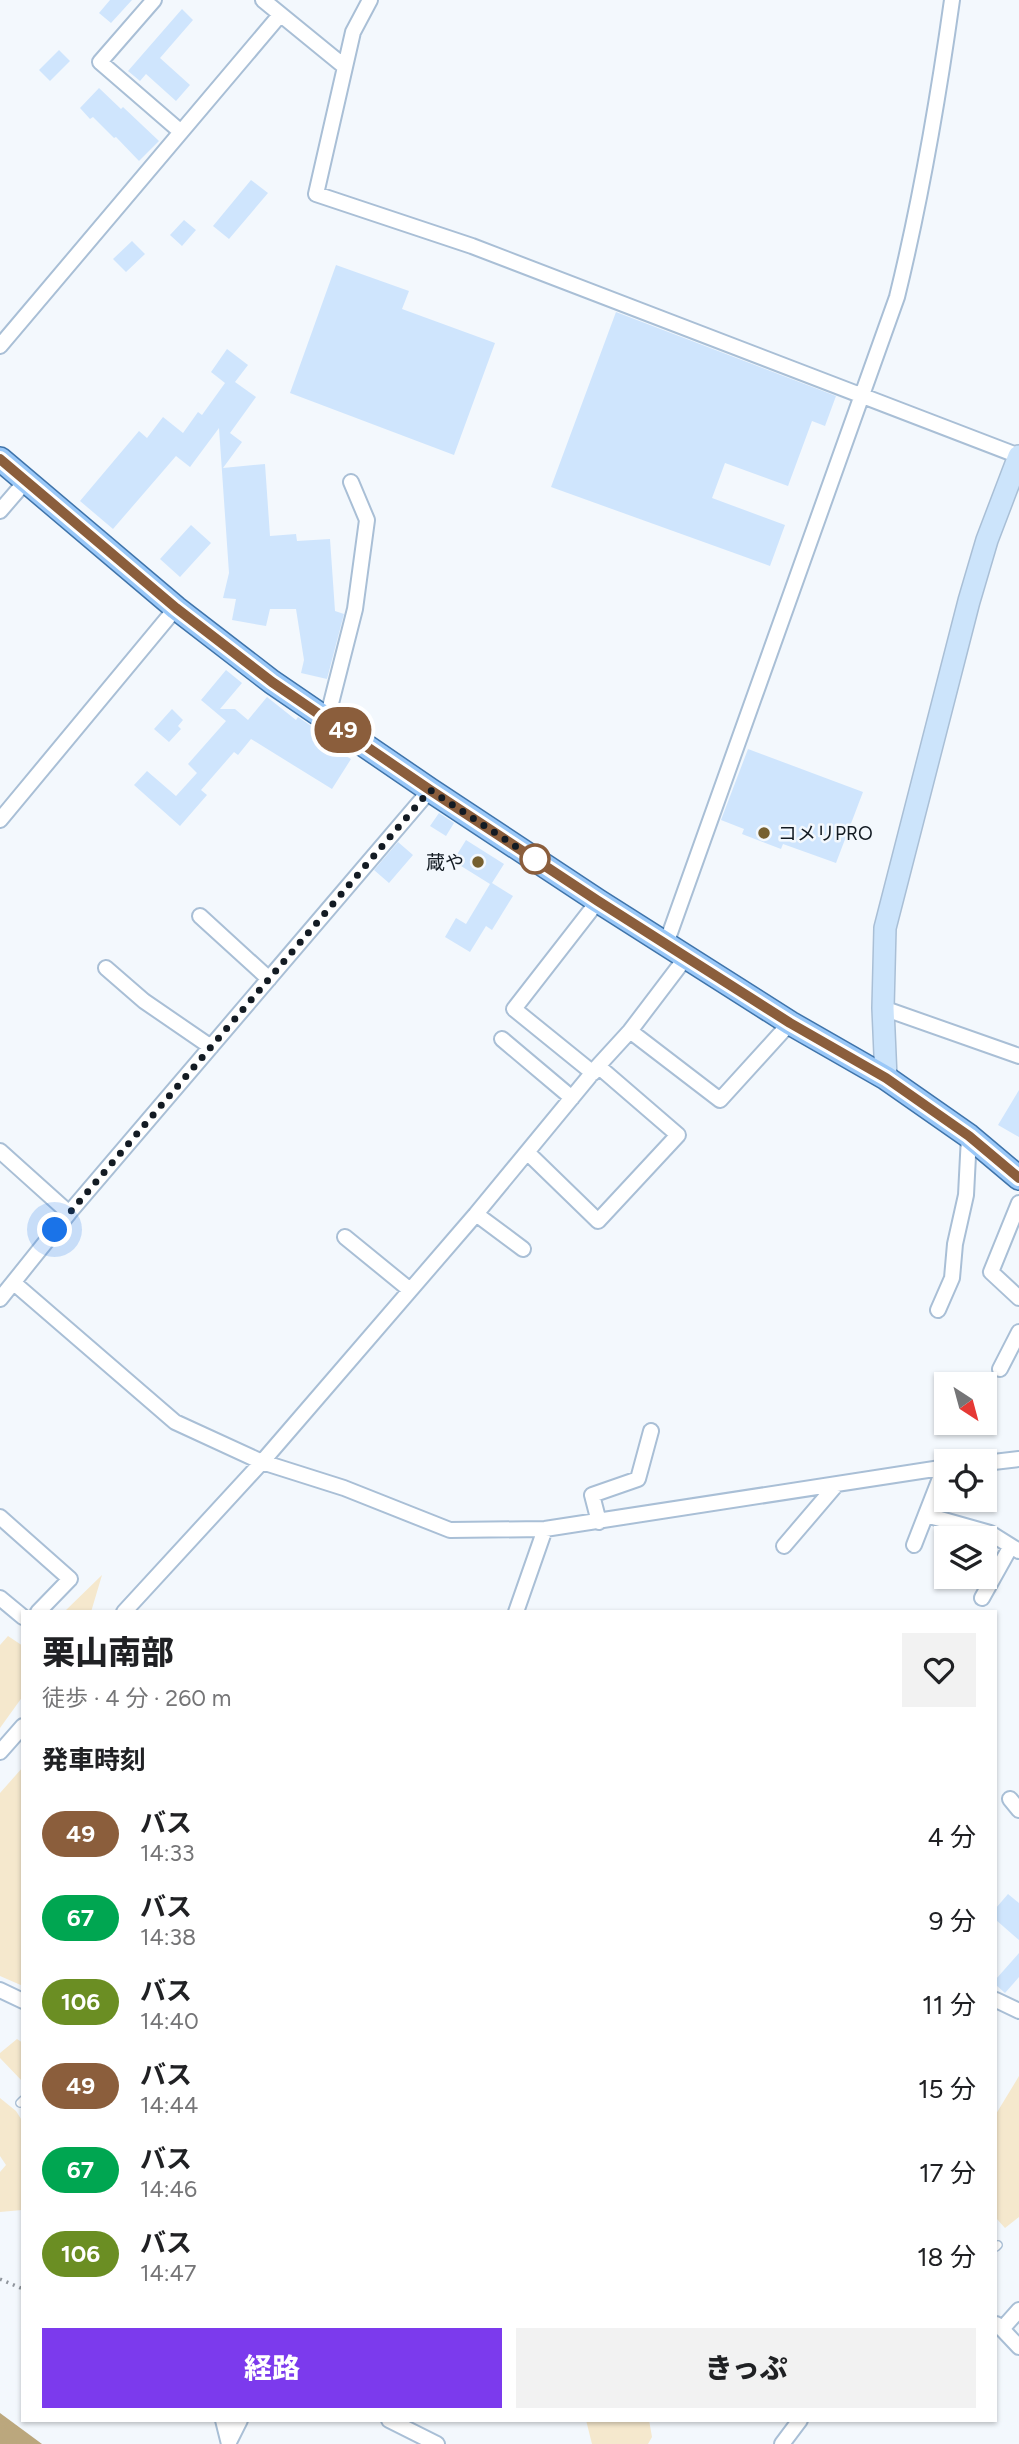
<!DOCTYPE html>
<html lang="ja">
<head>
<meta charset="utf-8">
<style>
	:root { --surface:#fff; --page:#f2f2f2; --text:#202124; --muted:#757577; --accent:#7c3aed }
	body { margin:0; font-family:Figtree,"Noto Sans JP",sans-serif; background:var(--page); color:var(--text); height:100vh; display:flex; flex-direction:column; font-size:26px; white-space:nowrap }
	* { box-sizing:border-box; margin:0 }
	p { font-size:23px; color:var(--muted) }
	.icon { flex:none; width:38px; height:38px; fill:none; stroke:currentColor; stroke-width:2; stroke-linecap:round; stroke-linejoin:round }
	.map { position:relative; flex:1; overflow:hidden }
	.drawer { position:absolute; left:21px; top:1610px; width:976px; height:812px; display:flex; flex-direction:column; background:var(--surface); border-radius:0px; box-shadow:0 2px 5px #0004 }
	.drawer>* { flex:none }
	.badge { padding:0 14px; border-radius:23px; font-size:24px; line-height:46px }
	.needle { width:46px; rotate:144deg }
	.buttons { position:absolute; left:934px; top:1372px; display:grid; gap:14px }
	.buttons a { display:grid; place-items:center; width:63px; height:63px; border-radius:0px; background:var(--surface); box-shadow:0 2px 5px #0004; font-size:35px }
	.you { position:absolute; width:35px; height:35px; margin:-18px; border:5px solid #fff; border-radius:50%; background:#1a73e8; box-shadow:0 0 0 10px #1a73e833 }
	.map>.badge { position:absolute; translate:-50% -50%; box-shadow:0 0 0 4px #fff }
	h2 { padding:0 21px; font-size:26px; line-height:63px }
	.round { display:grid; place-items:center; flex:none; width:74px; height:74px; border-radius:0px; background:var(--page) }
	.overview { display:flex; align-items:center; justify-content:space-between; height:119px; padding:0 21px }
	h1 { font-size:33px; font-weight:800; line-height:52px }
	.primary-button { display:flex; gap:14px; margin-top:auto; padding:14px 21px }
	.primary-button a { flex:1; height:80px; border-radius:0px; background:var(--accent); color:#fff; font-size:28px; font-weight:800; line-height:80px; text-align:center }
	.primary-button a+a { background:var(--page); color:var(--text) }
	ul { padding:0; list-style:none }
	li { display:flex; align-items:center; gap:21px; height:84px; padding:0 21px }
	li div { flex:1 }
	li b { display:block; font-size:26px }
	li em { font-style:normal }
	li .badge { min-width:77px; font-weight:700; text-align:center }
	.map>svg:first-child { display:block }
	.green { fill:#f5e8cd }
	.water { fill:#bba77d }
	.building { fill:#cfe5fd }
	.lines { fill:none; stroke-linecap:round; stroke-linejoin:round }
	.lane-casing { stroke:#a9bfd6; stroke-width:10 }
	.street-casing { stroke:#a9bfd6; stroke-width:18 }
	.secondary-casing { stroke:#a9bfd6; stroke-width:24 }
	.primary-casing { stroke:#3f74aa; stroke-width:26 }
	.path { stroke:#8f959c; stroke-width:3.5; stroke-dasharray:2 5; stroke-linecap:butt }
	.lane { stroke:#fff; stroke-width:7 }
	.street { stroke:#fff; stroke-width:14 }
	.secondary { stroke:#cce4fb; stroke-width:21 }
	.primary { stroke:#9ac8f8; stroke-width:23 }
	.line-casing { stroke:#fff; stroke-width:16 }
	.line { stroke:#8b5e3c; stroke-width:10 }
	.walk { stroke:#131b23; stroke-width:7; stroke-dasharray:0 12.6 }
	.poi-dot { fill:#766030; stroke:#f3f8fd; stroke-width:2.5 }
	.stop-dot { fill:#fff; stroke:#8b5e3c; stroke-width:3.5 }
	.labels { text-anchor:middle; stroke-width:5; stroke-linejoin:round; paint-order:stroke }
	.poi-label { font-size:19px; fill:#131b23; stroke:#f3f8fd; text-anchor:start }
</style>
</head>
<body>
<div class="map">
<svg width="1019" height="2444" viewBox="0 0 1019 2444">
	<rect width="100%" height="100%" fill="#f3f8fd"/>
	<path class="green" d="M102,1575l-11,37h-27z
		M8,1636l15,10v50l-23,32v-83z
		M23,1767v219l-23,-10v-183z
		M17,2039l6,4v39l-23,-24v-5z
		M1019,2076v141l-14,11 -9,-10v-104z
		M0,2098l16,13 7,11 -1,88 -22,2v-40l6,-7 -6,-9z
		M586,2420h63l3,17 -4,7h-56z"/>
	<path class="water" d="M0,2413l42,31h-42z"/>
	<path class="building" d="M110,0h22l-21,23 -12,-10z
		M182,9l11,11 -33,38 30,27 -14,16 -30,-27 -6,7 -12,-10z
		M59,50l11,11 -20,20 -11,-11z
		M99,88l22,21 2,-2 36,34 -20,20 -23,-24 -2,1 -21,-21 -3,2 -10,-11z
		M251,180l17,13 -39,46 -16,-13z
		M184,220l12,10 -14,16 -12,-11z
		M132,241l13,13 -19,18 -13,-13z
		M336,265l73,26 -7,18 93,34 -41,112 -164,-62z
		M616,312l220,84 -11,30 -13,-5 -24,65 -63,-23 -13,35 73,27 -15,41 -219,-79z
		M227,349l21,16 -13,17 21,15 -26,36 12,9 -19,26 42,-4 5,72 26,-2 1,7 33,-2 5,72 9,3 -17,65 -26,-6 3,-13 -8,-51h-26l-4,17 -34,-6 4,-21 -13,-1 6,-25 -10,-145 -29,39 -14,-11 -63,73 -33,-28 59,-70 8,7 16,-21 20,16 15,-21 4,3 23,-32 -14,-11z
		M191,525l20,18 -31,34 -20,-18z
		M226,670l16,13 -22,26h15l13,11 19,-23 29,23 2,-3 40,27 -4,5 17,10 -19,30 -81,-50 -13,16 -4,-3 -33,38 6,5 -27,31 -46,-41 13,-14 29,25 21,-23 -9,-9 38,-43 -25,-21z
		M172,709l11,11 -5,6 3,3 -12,13 -15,-13z
		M748,749l115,43 -27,71 -53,-19 -2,5 -39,-15 2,-5 -23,-9z
		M439,813l15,10 -8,13 -16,-10z
		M466,840l38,24 -12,19 21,13 -21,34 -6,-4 -16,26 -25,-15 11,-19 10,6 24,-40 -37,-23z
		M398,842l15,13 -24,28 -15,-13z
		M1019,1090v47l-21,-12z
		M1008,1894l11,9v37l-23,-20v-12z
		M1019,1953v24l-14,16 -9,-8v-6z"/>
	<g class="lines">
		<defs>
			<path id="lane" d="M20,2103l3,-3
				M996,2247l2,-2"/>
			<path id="street" d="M154,0l-54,62 81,70
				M263,0l82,67
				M370,0l-17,32 -37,162 156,52 547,210
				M0,346l280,-331
				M0,511l25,-29
				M327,719l28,-110 12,-89 -16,-38
				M0,820l176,-212
				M200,916l69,63
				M666,944l231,-647c24,-98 41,-197 55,-297
				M106,968l38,33 67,46
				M883,1008l136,48
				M630,1031l90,69 70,-77
				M502,1039l70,59
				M593,1073l-79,-64 84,-108
				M0,1151l69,62
				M528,1153l70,68 80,-86 -80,-69
				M1019,1203l-28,69 28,26
				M476,1214l47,35
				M345,1237l65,53
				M14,1283l161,139 87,40 82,26 106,42 95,-1 402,-62
				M0,1299l69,-86 361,-423
				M938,1310l14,-32 3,-34 11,-49 3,-59
				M1000,1369l19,-37
				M985,1463l34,-4
				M926,1515l64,18 29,18
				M0,1517l70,62 -32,33
				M599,1522l-7,-27 46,-16 13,-48
				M914,1545l30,-77
				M784,1546l53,-62
				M0,1598l23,19
				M982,1598l29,-52
				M124,1612l138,-150 214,-248 122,-148 32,-35 57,-75
				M516,1612l29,-83
				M0,1752l23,-26
				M1010,1799l9,11
				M0,1990l23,11
				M996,2000l23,11
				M996,2324l6,5 17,-19
				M1002,2329l17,18
				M223,2420l6,24
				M389,2420l48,24
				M229,2442l11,-22
				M782,2444l18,-24"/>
			<path id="secondary" d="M886,1078l-3,-70 2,-80 84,-327 18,-61 32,-84"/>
			<path id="primary" d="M0,459l176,149 96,74 158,108 168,111 192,122 96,55 83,58 50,42"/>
		</defs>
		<use href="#lane" class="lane-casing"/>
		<use href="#street" class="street-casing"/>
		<use href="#secondary" class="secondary-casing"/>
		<use href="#primary" class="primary-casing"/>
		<path class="path" d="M0,2279l23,10"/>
		<use href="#lane" class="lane"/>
		<use href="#street" class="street"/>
		<use href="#secondary" class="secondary"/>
		<use href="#primary" class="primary"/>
	</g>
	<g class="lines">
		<defs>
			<path id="line" d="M0,459l176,149 96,74 158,108 168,111 192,122 96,55 83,58 50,42"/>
		</defs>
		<use href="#line" class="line-casing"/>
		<use href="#line" class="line"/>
		<path class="walk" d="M55,1230l375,-440 105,69"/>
	</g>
	<g class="poi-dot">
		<circle cx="764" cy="833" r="7"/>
		<circle cx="478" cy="862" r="7"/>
	</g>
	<circle class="stop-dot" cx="535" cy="859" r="14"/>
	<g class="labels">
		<g class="poi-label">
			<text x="778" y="840">コメリPRO</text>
			<text x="464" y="869" text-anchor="end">蔵や</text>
		</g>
	</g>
</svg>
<div class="buttons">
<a><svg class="needle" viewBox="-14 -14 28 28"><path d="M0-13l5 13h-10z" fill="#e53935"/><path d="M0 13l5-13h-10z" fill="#757577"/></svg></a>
<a><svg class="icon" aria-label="locate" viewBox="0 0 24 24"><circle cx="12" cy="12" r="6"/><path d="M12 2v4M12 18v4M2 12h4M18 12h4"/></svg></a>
<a><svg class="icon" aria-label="layers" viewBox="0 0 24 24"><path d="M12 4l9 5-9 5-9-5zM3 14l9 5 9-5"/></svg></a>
</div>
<div class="you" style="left:55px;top:1230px"></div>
<b class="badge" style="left:343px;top:730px;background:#8b5e3c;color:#fff">49</b>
<section class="drawer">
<div class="overview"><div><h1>栗山南部</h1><p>徒歩 · 4 分 · 260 m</p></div><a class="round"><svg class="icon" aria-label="heart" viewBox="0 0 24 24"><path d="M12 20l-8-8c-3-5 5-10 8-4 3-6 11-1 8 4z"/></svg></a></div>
<h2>発車時刻</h2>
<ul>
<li><span class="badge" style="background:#8b5e3c;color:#fff">49</span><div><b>バス</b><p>14:33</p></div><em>4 分</em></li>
<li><span class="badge" style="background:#00a651;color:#fff">67</span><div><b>バス</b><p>14:38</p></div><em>9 分</em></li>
<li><span class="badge" style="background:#6b8e23;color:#fff">106</span><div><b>バス</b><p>14:40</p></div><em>11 分</em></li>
<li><span class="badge" style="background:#8b5e3c;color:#fff">49</span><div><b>バス</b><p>14:44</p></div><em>15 分</em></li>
<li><span class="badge" style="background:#00a651;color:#fff">67</span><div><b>バス</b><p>14:46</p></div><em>17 分</em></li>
<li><span class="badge" style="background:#6b8e23;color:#fff">106</span><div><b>バス</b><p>14:47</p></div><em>18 分</em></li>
</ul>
<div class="primary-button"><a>経路</a><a>きっぷ</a></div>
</section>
</div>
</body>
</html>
